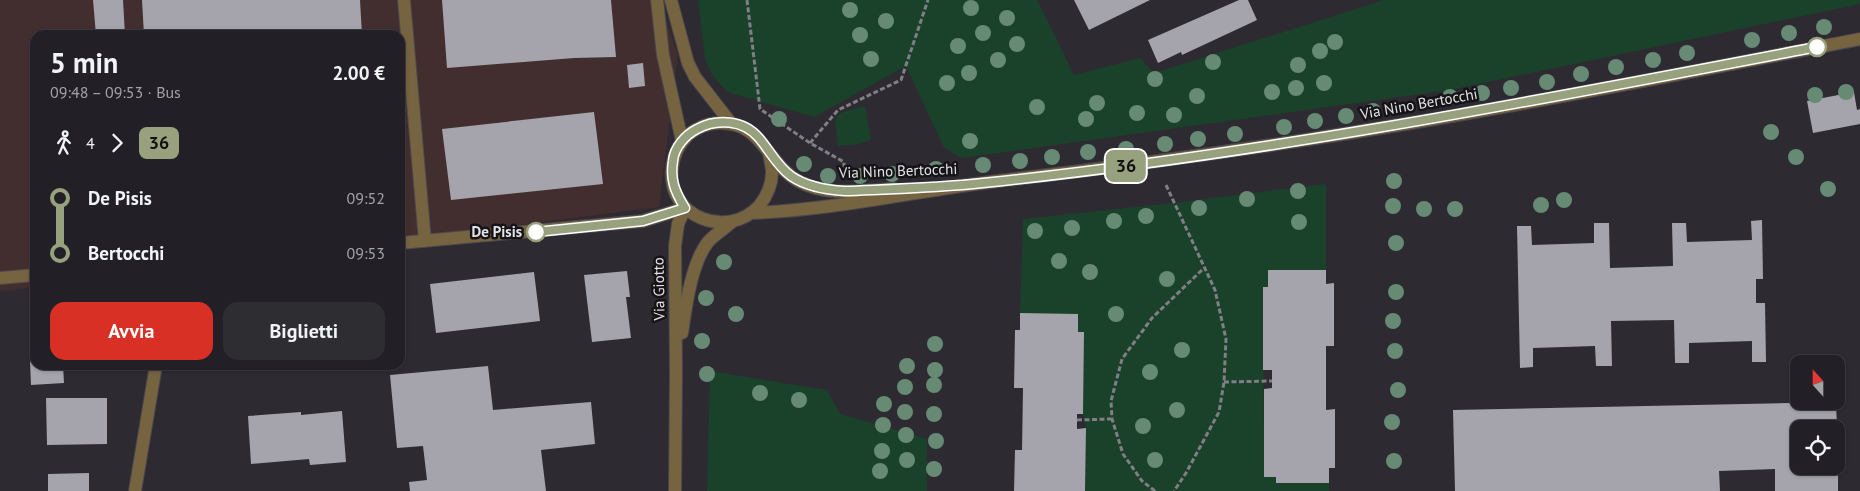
<!DOCTYPE html>
<html lang="it">
<head>
<meta charset="utf-8">
<style>
	:root { --surface:#222026; --page:#2e2d32; --text:#f1f3f6; --muted:#a2a3a7; --line:#3f3e43; --accent:#d93025 }
	body { margin:0; font-family:"PT Sans",sans-serif; background:var(--page); color:var(--text); height:100vh; display:flex; flex-direction:column; font-size:19px; white-space:nowrap }
	* { box-sizing:border-box; margin:0 }
	p { font-size:16px; color:var(--muted) }
	.icon { flex:none; width:28px; height:28px; fill:none; stroke:currentColor; stroke-width:2; stroke-linecap:round; stroke-linejoin:round }
	.map { position:relative; flex:1; overflow:hidden }
	.drawer { position:absolute; left:30px; top:30px; width:375px; height:340px; display:flex; flex-direction:column; background:var(--surface); border-radius:15px; box-shadow:0 1px 4px #0004,0 0 0 1px var(--line) }
	.drawer>* { flex:none }
	.badge { padding:0 10px; border-radius:8px; font-size:18px; line-height:32px }
	.needle { width:32px; rotate:339deg }
	.fabs { position:absolute; left:1790px; top:355px; display:grid; gap:10px }
	.fabs a { display:grid; place-items:center; width:55px; height:55px; border-radius:10px; background:var(--surface); box-shadow:0 1px 4px #0004,0 0 0 1px var(--line); font-size:25px }
	.map>.badge { position:absolute; translate:-50% -50%; box-shadow:0 0 0 2px #fff }
	.legs { display:flex; align-items:center; gap:8px; height:55px; padding:0 20px; font-size:16px }
	.legs p { margin-inline-start:auto }
	.summary { display:flex; align-items:center; justify-content:space-between; height:85px; padding:0 20px }
	h1 { font-size:28px; font-weight:700; line-height:38px }
	.cta { display:flex; gap:10px; margin-top:auto; padding:10px 20px }
	.cta a { flex:1; height:58px; border-radius:15px; background:var(--accent); color:#fff; font-size:20px; font-weight:700; line-height:58px; text-align:center }
	.cta a+a { background:var(--page); color:var(--text) }
	ul { padding:0 20px; list-style:none }
	li { display:flex; align-items:center; gap:18px; height:55px; font-size:19px }
	li i { display:grid; place-items:center; width:8px; height:100%; margin:0 6px; background:currentColor }
	li i::after { content:''; width:12px; height:12px; margin:-6px; border:4px solid; border-radius:50%; background:var(--surface) }
	li p { margin-inline-start:auto }
	li:first-child i { background:linear-gradient(#0000 50%,currentColor 0) }
	li:last-child i { background:linear-gradient(currentColor 50%,#0000 0) }
	.map>svg:first-child { display:block }
	.industrial { fill:#422e2e }
	.green { fill:#1a422a }
	.building { fill:#a5a3ac }
	.lines { fill:none; stroke-linecap:round; stroke-linejoin:round }
	.minor-casing { stroke:#4b474f; stroke-width:14 }
	.path { stroke:#817e84; stroke-width:3; stroke-dasharray:5 2.5; stroke-linecap:butt }
	.minor { stroke:#766340; stroke-width:12 }
	.tree { fill:#668a73 }
	.line-1-casing { stroke:#fff; stroke-width:11 }
	.line-1 { stroke:#97a17d; stroke-width:8 }
	.stop-1-dot { fill:#fff; stroke:#97a17d; stroke-width:2.5 }
	.labels { text-anchor:middle; stroke-width:5; stroke-linejoin:round; paint-order:stroke }
	.street-label { font-size:15px; fill:#e5e2e7; stroke:#151417 }
	.stop-label { font-size:15px; font-weight:bold; fill:#e5e2e7; stroke:#151417; text-anchor:end }
</style>
</head>
<body>
<div class="map">
<svg width="1860" height="491" viewBox="0 0 1860 491">
	<rect width="100%" height="100%" fill="#2e2a32"/>
	<path class="industrial" d="M0,0h659l19,55 -19,152 -259,33v-205h-365v252l-35,4z"/>
	<path class="green" d="M698,0h339l37,75 66,-17 14,15 230,-73h476v4l-410,86 -488,68 -18,-10 -38,-82 -92,51 -87,-25 -14,-16 -8,-17z
		M865,106l6,34 -12,4 -21,2 -3,-26 5,-7z
		M1326,184v86h-58v17l-5,1c0,63 1,126 1,189h12v6h53v8h-244l1,-63 -3,-14 1,-82h-6l-58,-19 3,-94 151,-16z
		M710,371l117,19 13,24 87,25v52h-220z"/>
	<path class="building" d="M93,0h30l2,35h-29z
		M142,0h218l2,35h-218z
		M442,0h169l5,57 -42,1 -127,10z
		M1074,0h76l-61,30z
		M1239,0h9l9,20 -75,35 -1,-3 -23,11 -10,-23z
		M643,63l2,23 -16,2 -2,-23z
		M1854,92l3,18 3,-1v15l-47,9 -6,-32z
		M32,112h3v22h-1z
		M594,112l9,72 -152,16 -9,-71z
		M1762,220l1,59h-7v24h9l1,59h-14v-21l-63,2v20h-14l-1,-43 -63,1 1,45h-16l-1,-20 -62,2v19l-13,1 -3,-142h14l1,19 62,-2v-20h15l1,45 63,-2 -1,-43h14l1,19 65,-2 -1,-19z
		M1268,270h58v14l8,-1v63h-8v64l9,-1v59h-6v15h-53v-6h-12v-88l8,-1v-18h-9v-83h5z
		M627,271l3,26h-4l5,41 -39,4 -8,-67z
		M534,272l6,49 -104,12 -6,-49z
		M1020,313l58,1v18h6l-1,82h-6v15l9,-1 -1,63h-71l1,-41h7l1,-62h-9l1,-58h5z
		M35,361v4h28l1,18 -33,2 -1,-23z
		M488,366l5,44 98,-8 4,42 -54,6 5,41h-136l-1,-9 18,-2 -4,-34 -26,2 -7,-73z
		M46,398h61v46l-60,1z
		M1836,402l1,27h-38v37h39v25h-63v-22l-56,2 1,20h-265l-2,-81z
		M342,411l4,51 -36,3 -1,-6 -58,5 -3,-48 53,-4v3z
		M89,473v18h-41v-17z"/>
	<g class="lines">
		<defs>
			<path id="minor" d="M404,0l21,241
				M657,0l6,55 19,86
				M671,0l17,63 7,14 35,45
				M769,153c1,6 3,13 3,19 0,13 -5,24 -13,34 -32,34 -92,11 -87,-37 1,-13 6,-24 16,-34 8,-7 20,-12 30,-12 45,-2 48,41 82,59 28,15 64,8 94,7
				M752,213c82,-3 164,-22 246,-32 138,-16 276,-35 413,-58 150,-25 299,-55 449,-84
				M400,243l243,-22 42,-13
				M0,278l35,-3
				M682,333c4,-27 9,-69 26,-91 6,-7 17,-14 24,-20
				M135,491l21,-126
				M675,491l1,-118 -1,-127 3,-22 7,-16"/>
		</defs>
		<use href="#minor" class="minor-casing"/>
		<path class="path" d="M747,0l13,109 50,34 34,19v8
			M810,143l28,-33 63,-30 27,-80
			M1166,185l49,105 11,49 -2,43 -5,30 -33,61 -12,18
			M1224,382l48,-1
			M1077,420l34,-1
			M1155,491l-13,-10 -19,-27 -11,-35 -1,-18 11,-42 30,-41 52,-50"/>
		<use href="#minor" class="minor"/>
	</g>
	<g class="tree">
		<circle cx="971" cy="8" r="8"/>
		<circle cx="850" cy="10" r="8"/>
		<circle cx="1007" cy="18" r="8"/>
		<circle cx="886" cy="21" r="8"/>
		<circle cx="1824" cy="27" r="8"/>
		<circle cx="983" cy="33" r="8"/>
		<circle cx="1789" cy="33" r="8"/>
		<circle cx="860" cy="35" r="8"/>
		<circle cx="1752" cy="40" r="8"/>
		<circle cx="1335" cy="42" r="8"/>
		<circle cx="1017" cy="44" r="8"/>
		<circle cx="958" cy="46" r="8"/>
		<circle cx="1320" cy="51" r="8"/>
		<circle cx="1687" cy="53" r="8"/>
		<circle cx="871" cy="59" r="8"/>
		<circle cx="998" cy="60" r="8"/>
		<circle cx="1653" cy="60" r="8"/>
		<circle cx="1213" cy="62" r="8"/>
		<circle cx="1298" cy="65" r="8"/>
		<circle cx="1616" cy="67" r="8"/>
		<circle cx="969" cy="73" r="8"/>
		<circle cx="1581" cy="74" r="8"/>
		<circle cx="1155" cy="79" r="8"/>
		<circle cx="1547" cy="82" r="8"/>
		<circle cx="947" cy="83" r="8"/>
		<circle cx="1324" cy="83" r="8"/>
		<circle cx="1296" cy="88" r="8"/>
		<circle cx="1511" cy="88" r="8"/>
		<circle cx="1272" cy="92" r="8"/>
		<circle cx="1846" cy="92" r="8"/>
		<circle cx="1482" cy="93" r="8"/>
		<circle cx="1815" cy="95" r="8"/>
		<circle cx="1197" cy="96" r="8"/>
		<circle cx="1450" cy="97" r="8"/>
		<circle cx="1097" cy="103" r="8"/>
		<circle cx="1037" cy="107" r="8"/>
		<circle cx="1373" cy="111" r="8"/>
		<circle cx="1137" cy="113" r="8"/>
		<circle cx="1174" cy="115" r="8"/>
		<circle cx="1346" cy="116" r="8"/>
		<circle cx="779" cy="119" r="8"/>
		<circle cx="1086" cy="119" r="8"/>
		<circle cx="1315" cy="121" r="8"/>
		<circle cx="1284" cy="127" r="8"/>
		<circle cx="1771" cy="132" r="8"/>
		<circle cx="1235" cy="134" r="8"/>
		<circle cx="1198" cy="139" r="8"/>
		<circle cx="970" cy="141" r="8"/>
		<circle cx="1165" cy="144" r="8"/>
		<circle cx="1126" cy="149" r="8"/>
		<circle cx="1088" cy="152" r="8"/>
		<circle cx="1052" cy="157" r="8"/>
		<circle cx="1796" cy="157" r="8"/>
		<circle cx="1020" cy="161" r="8"/>
		<circle cx="804" cy="164" r="8"/>
		<circle cx="983" cy="165" r="8"/>
		<circle cx="936" cy="169" r="8"/>
		<circle cx="892" cy="174" r="8"/>
		<circle cx="828" cy="176" r="8"/>
		<circle cx="860" cy="176" r="8"/>
		<circle cx="1394" cy="181" r="8"/>
		<circle cx="1828" cy="189" r="8"/>
		<circle cx="1298" cy="191" r="8"/>
		<circle cx="1247" cy="199" r="8"/>
		<circle cx="1564" cy="200" r="8"/>
		<circle cx="1541" cy="205" r="8"/>
		<circle cx="1393" cy="206" r="8"/>
		<circle cx="1199" cy="208" r="8"/>
		<circle cx="1424" cy="209" r="8"/>
		<circle cx="1455" cy="209" r="8"/>
		<circle cx="1146" cy="216" r="8"/>
		<circle cx="1114" cy="221" r="8"/>
		<circle cx="1299" cy="222" r="8"/>
		<circle cx="1072" cy="228" r="8"/>
		<circle cx="1035" cy="231" r="8"/>
		<circle cx="1396" cy="243" r="8"/>
		<circle cx="1059" cy="261" r="8"/>
		<circle cx="724" cy="262" r="8"/>
		<circle cx="1090" cy="272" r="8"/>
		<circle cx="1167" cy="279" r="8"/>
		<circle cx="1396" cy="292" r="8"/>
		<circle cx="706" cy="298" r="8"/>
		<circle cx="736" cy="314" r="8"/>
		<circle cx="1116" cy="314" r="8"/>
		<circle cx="1393" cy="321" r="8"/>
		<circle cx="702" cy="341" r="8"/>
		<circle cx="935" cy="344" r="8"/>
		<circle cx="1182" cy="350" r="8"/>
		<circle cx="1395" cy="351" r="8"/>
		<circle cx="907" cy="366" r="8"/>
		<circle cx="935" cy="370" r="8"/>
		<circle cx="1150" cy="372" r="8"/>
		<circle cx="707" cy="374" r="8"/>
		<circle cx="934" cy="385" r="8"/>
		<circle cx="905" cy="387" r="8"/>
		<circle cx="1398" cy="390" r="8"/>
		<circle cx="760" cy="393" r="8"/>
		<circle cx="799" cy="400" r="8"/>
		<circle cx="884" cy="404" r="8"/>
		<circle cx="1177" cy="410" r="8"/>
		<circle cx="905" cy="412" r="8"/>
		<circle cx="934" cy="414" r="8"/>
		<circle cx="1392" cy="422" r="8"/>
		<circle cx="883" cy="425" r="8"/>
		<circle cx="1143" cy="426" r="8"/>
		<circle cx="906" cy="435" r="8"/>
		<circle cx="936" cy="441" r="8"/>
		<circle cx="882" cy="451" r="8"/>
		<circle cx="907" cy="460" r="8"/>
		<circle cx="1155" cy="460" r="8"/>
		<circle cx="1394" cy="461" r="8"/>
		<circle cx="934" cy="469" r="8"/>
		<circle cx="880" cy="471" r="8"/>
	</g>
	<g class="lines">
		<defs>
			<path id="line-1" d="M536,232l107,-11 42,-13c-10,-16 -15,-28 -12,-47 1,-13 12,-26 24,-32 20,-11 47,-9 62,9 11,13 18,28 32,38 16,11 35,14 54,15 46,-2 92,-3 138,-8 280,-29 557,-83 834,-136"/>
		</defs>
		<use href="#line-1" class="line-1-casing"/>
		<use href="#line-1" class="line-1"/>
	</g>
	<g class="stop-1-dot">
		<circle cx="1817" cy="47" r="9"/>
		<circle cx="536" cy="232" r="9"/>
	</g>
	<g class="labels">
		<g class="street-label">
			<text transform="translate(1419 104) rotate(-10)" y="5">Via Nino Bertocchi</text>
			<text transform="translate(898 171) rotate(-2)" y="5">Via Nino Bertocchi</text>
			<text transform="translate(659 289) rotate(-91)" y="5">Via Giotto</text>
		</g>
		<g class="stop-label">
			<text x="522" y="237">De Pisis</text>
		</g>
	</g>
</svg>
<div class="fabs">
<a><svg class="needle" viewBox="-14 -14 28 28"><path d="M0-13l5 13h-10z" fill="#e53935"/><path d="M0 13l5-13h-10z" fill="#a2a3a7"/></svg></a>
<a><svg class="icon" aria-label="locate" viewBox="0 0 24 24"><circle cx="12" cy="12" r="6"/><path d="M12 2v4M12 18v4M2 12h4M18 12h4"/></svg></a>
</div>
<b class="badge" style="left:1126px;top:166px;background:#97a17d;color:#111">36</b>
<section class="drawer">
<div class="summary"><div><h1>5 min</h1><p>09:48 – 09:53 · Bus</p></div><b>2.00 €</b></div>
<div class="legs"><svg class="icon" aria-label="walk" viewBox="0 0 24 24"><circle cx="13" cy="4" r="2"/><path d="M13 8l-2 6 4 7M11 14l-3 7M7 12l3-4h3l4 4"/></svg>4<svg class="icon" aria-label="forward" viewBox="0 0 24 24"><path d="M9 5l7 7-7 7"/></svg><b class="badge" style="background:#97a17d;color:#111">36</b></div>
<ul>
<li><i style="color:#97a17d"></i><b>De Pisis</b><p>09:52</p></li>
<li><i style="color:#97a17d"></i><b>Bertocchi</b><p>09:53</p></li>
</ul>
<div class="cta"><a>Avvia</a><a>Biglietti</a></div>
</section>
</div>
</body>
</html>
